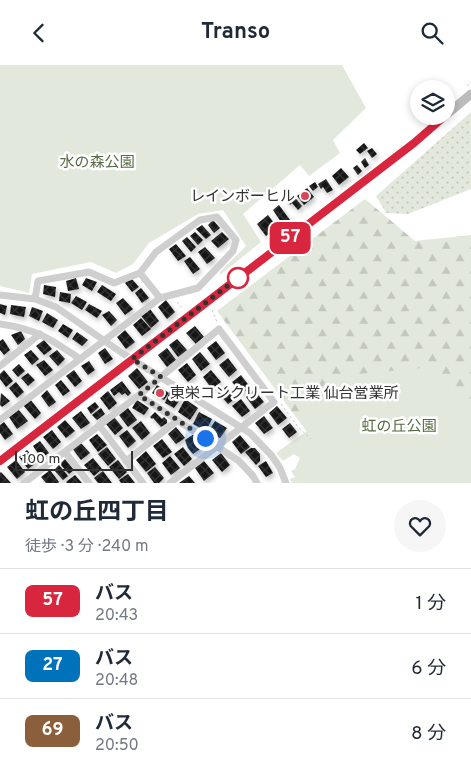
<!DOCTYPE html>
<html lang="ja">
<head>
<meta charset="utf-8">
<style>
	:root { --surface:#fff; --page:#f6f6f7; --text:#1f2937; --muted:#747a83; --line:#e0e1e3 }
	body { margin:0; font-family:Overpass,"Noto Sans JP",sans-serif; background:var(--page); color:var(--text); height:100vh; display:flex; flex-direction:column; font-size:19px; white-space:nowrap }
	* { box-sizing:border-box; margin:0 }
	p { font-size:16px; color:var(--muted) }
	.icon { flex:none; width:28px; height:28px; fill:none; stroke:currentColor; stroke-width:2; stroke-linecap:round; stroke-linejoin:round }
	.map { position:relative; height:418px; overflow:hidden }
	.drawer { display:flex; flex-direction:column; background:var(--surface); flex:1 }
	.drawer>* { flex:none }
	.badge { padding:0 10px; border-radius:8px; font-size:18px; line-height:32px }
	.controls { position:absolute; left:410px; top:15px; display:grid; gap:10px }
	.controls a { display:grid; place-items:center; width:45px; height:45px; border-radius:50%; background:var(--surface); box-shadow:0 2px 8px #0003; font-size:25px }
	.scale { position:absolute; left:15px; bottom:12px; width:118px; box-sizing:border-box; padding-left:5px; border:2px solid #323232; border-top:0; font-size:14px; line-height:18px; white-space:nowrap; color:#323232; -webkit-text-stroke:4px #fff; paint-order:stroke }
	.you { position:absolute; width:25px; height:25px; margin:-12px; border:4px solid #fff; border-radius:50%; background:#1a73e8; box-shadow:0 0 0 8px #1a73e833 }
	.map>.badge { position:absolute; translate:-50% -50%; box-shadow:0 0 0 2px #fff }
	.round { display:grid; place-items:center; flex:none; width:52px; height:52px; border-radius:26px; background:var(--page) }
	.head { display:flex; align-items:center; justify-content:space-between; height:85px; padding:0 25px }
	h1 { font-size:24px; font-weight:700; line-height:38px }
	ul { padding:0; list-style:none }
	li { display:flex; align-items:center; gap:15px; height:65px; padding:0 25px; border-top:1px solid var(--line) }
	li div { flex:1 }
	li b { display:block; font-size:19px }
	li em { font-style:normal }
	li .badge { min-width:55px; font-weight:700; text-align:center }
	header { display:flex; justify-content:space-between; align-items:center; height:65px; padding:0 25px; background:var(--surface); font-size:22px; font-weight:700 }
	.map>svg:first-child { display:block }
	.grass { fill:url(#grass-dots) }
	.forest { fill:url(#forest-firs) }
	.green { fill:#e3e8dc }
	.building { fill:url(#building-cross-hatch); filter:url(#shadow) }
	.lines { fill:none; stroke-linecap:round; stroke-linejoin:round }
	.path { stroke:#c9c9c9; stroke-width:1; stroke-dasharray:2.5 2.5; stroke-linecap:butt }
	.street { stroke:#cfcfcf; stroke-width:7 }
	.secondary { stroke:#bcbcbc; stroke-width:9 }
	.line-casing { stroke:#fff; stroke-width:11 }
	.line { stroke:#d7263d; stroke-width:8 }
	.walk { stroke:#323232; stroke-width:5; stroke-dasharray:0 9 }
	.poi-dot { fill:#d74657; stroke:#fff; stroke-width:2 }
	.stop-dot { fill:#fff; stroke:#d7263d; stroke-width:2.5 }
	.labels { text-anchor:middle; stroke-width:5; stroke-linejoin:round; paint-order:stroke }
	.park-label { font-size:15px; fill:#576b43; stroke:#fff }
	.poi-label { font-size:15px; fill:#323232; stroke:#fff; text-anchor:end }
</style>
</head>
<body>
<header><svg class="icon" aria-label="back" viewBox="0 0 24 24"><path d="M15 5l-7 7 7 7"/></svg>Transo<svg class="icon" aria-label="search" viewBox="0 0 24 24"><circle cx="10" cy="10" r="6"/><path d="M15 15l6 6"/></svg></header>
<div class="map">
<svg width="471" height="418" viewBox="0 0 471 418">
	<defs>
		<pattern id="grass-dots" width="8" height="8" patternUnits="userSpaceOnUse" patternTransform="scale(1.25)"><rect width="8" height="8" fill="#e3e8dc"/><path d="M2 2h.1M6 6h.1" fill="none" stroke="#c3c7bd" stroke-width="1.8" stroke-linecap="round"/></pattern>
		<pattern id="forest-firs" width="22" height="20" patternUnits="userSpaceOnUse" patternTransform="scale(1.25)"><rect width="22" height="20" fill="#e3e8dc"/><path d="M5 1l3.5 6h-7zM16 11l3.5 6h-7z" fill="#c3c7bd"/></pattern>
		<pattern id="building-cross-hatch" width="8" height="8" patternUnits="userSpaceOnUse" patternTransform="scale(1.25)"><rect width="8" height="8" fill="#191919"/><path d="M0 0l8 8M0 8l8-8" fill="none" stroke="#323232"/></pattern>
		<filter id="shadow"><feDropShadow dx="2" dy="3" stdDeviation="2.5" flood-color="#0004"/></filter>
	</defs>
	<rect width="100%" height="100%" fill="#fff"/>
	<path class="grass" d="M471,47v77l-63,25 -22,-1 -10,-17z"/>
	<path class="forest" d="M365,134l50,42 56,-6v217l-158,-12 -96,-129z"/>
	<path class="green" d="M0,0h342l24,43 -33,32 7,13 -31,23 -9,-11 -57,49 18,28 -41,33v-3l26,-26 -23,-36 -25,4 -49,29 -16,21 -17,9 -25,-11 -59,12 -3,19 -29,-7z
		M432,302l21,35 18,1v80h-179l-2,-4 5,-2 -4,-6 4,-2 5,-11 -6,-4 -11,7 -7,-8 31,-22 -4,-6 25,-48z"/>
	<path class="building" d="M364,78l4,5 -8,6 -4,-4z
		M372,83l5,6 -5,4 -5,-7z
		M365,93l4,7 -4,3 -4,-6z
		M357,100l5,6 -4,4 -5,-7z
		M341,103l8,9 -10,8 -7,-9z
		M326,114l7,11 -6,3 -4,-6 -2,2 -3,-5z
		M315,117l3,5 -5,4 -4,-5z
		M307,123l7,9 -10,8 -7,-9z
		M292,129l10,12 -4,4 -6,-7 -2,2 -4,-6z
		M279,140l11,15 -7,5 -10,-15z
		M268,150l9,12 -11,9 -9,-12z
		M213,155l7,8 -6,5 -6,-8z
		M202,160l9,10 -5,4 -10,-10z
		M195,167l8,8 -5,5 -8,-9z
		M222,167l7,7 -11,9 -7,-7z
		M187,172l9,10 -5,5 -9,-11z
		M176,179l10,12 -8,5 -9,-12z
		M205,182l10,11 -8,6 -9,-12z
		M190,192l10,12 -7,5 -9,-13z
		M76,213l3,11 -11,2 -2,-10z
		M86,213l11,4 -5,9 -10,-6z
		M131,213l8,9 -7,5 -7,-9z
		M44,220l12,2 -1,10 -12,-3z
		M102,220l14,9 -5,7 -14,-9z
		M141,223l8,10 -7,5 -7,-10z
		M60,227l11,2 -1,9 -11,-2z
		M76,231l11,6 -5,8 -11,-7z
		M123,233l10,11 -8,6 -9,-12z
		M166,235l9,12 -8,7 -9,-12z
		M0,239l7,2 -2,9 -5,-2z
		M89,239l13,7 -5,7 -12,-8z
		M11,240l15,2 -2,10 -14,-3z
		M32,242l11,4 -4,10 -10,-5z
		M150,244l9,12 -8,7 -10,-12z
		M109,246l8,9 -6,6 -9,-11z
		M47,248l11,7 -5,8 -11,-6z
		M141,253l10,11 -9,7 -9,-11z
		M63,259l10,6 -5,8 -10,-7z
		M195,261l9,11 -8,7 -10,-11z
		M125,265l10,12 -9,7 -9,-12z
		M21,266l4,8 -7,6 -7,-10z
		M77,267l11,8 -6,6 -10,-7z
		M3,274l7,11 -6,5 -4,-5v-9z
		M177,274l10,11 -9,7 -9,-12z
		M44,275l8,9 -8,6 -8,-9z
		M216,276l9,12 -9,7 -9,-12z
		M105,283l8,11 -8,5 -7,-11z
		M167,283l9,12 -9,7 -9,-12z
		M31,285l8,9 -7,6 -8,-10z
		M57,285l8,9 -7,7 -9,-10z
		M200,287l10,12 -9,7 -9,-12z
		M228,293l9,12 -8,7 -10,-12z
		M44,295l9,10 -8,6 -9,-11z
		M89,296l6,9 -7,5 -7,-9z
		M187,298l9,12 -8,7 -10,-12z
		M19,299l6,7 -7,6 -6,-7z
		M137,303l11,14 -9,7 -11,-13z
		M4,305l9,11 -7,6 -6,-8v-5z
		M74,305l8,11 -7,6 -9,-11z
		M211,305l10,12 -9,7 -9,-12z
		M28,308l7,7 -7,6 -7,-8z
		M241,310l9,12 -8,7 -10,-12z
		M61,315l9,11 -7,5 -8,-11z
		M122,316l9,12 -3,3 -3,-3 -3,2 -3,-3 -5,4 -4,-6z
		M16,317l8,10 -7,6 -8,-10z
		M157,320l12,8 -5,7 -12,-7z
		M227,321l9,12 -8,6 -10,-11z
		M47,325l9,12 -7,5 -8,-11z
		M254,325l10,12 -9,7 -9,-12z
		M108,326l9,12 -8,7 -9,-12z
		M170,326l12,6 -8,11 -9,-5z
		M1,328l9,8 -8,6 -2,-2z
		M30,334l11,14 -6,6 -12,-14z
		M185,334l13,9 -8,12 -12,-8z
		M241,334l9,12 -8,6 -10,-11z
		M137,335l12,8 -5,7 -12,-7z
		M95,337l4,5 -8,7 -4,-6z
		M277,341l10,12 -9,7 -9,-12z
		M101,343l4,6 -8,6 -5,-5z
		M128,343l9,12 -9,7 -9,-12z
		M18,344l10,12 -11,8 -8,-12z
		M81,346l9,12 -9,6 -9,-11z
		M155,347l7,7 2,-2 3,3v3l-6,4 -8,-9 -1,1 -2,-2z
		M199,347l13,7 -6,12 -13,-7z
		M264,351l9,12 -9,6 -9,-11z
		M114,352l9,11 -8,7 -9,-11z
		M65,355l10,11 -9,7 -9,-11z
		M141,356l9,12 -8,7 -10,-12z
		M215,356l12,7 -7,10 -12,-6z
		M4,357l9,12 -8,6 -5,-7v-8z
		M290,358l7,9 -8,6 -7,-9z
		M176,362l9,11 -9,6 -8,-10z
		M52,365l9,12 -8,7 -10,-12z
		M127,365l9,11 -8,7 -9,-12z
		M97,369l10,11 -9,7 -9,-12z
		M194,369l8,9 -2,6 -7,5 -5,-6 -3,-8z
		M240,370l10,12 -9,7 -9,-12z
		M162,374l10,13 -9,6 -10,-12z
		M40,376l9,12 -8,5 -8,-12z
		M80,377l10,11 -9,7 -9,-12z
		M107,382l9,12 -8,7 -10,-12z
		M183,382l9,12 -8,7 -10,-12z
		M251,383h4l5,6v7l-4,4 -11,-13z
		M27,385l10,12 -9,7 -9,-12z
		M146,386l10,13 -10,8 -10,-12z
		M221,388l9,12 -8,7 -10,-12z
		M170,391l10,12 -9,7 -9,-12z
		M93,393l9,11 -8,7 -10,-11z
		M65,394l9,11 -5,4 -9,-10z
		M16,395l9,12 -8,7 -10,-12z
		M118,395l9,12 -8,7 -10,-12z
		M204,396l10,12 -10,8 -9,-13z
		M266,396l7,12 -7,4 -8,-11z
		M59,400l9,11 -5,4 -9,-10z
		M155,402l9,11 -5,5h-5l-7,-10z
		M50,405l9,12 -1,1h-12l-5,-6z
		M103,406l9,12h-14l-4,-5z
		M1,407l10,11h-11v-10z
		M128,409l7,9h-14l-2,-3z
		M75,410l7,8h-15l-1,-1z
		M189,411l6,7h-16z"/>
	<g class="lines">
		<path class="path" d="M467,21l4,-4
			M177,237l6,7
			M212,245l5,12
			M281,339l17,23 13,12"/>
		<path class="street" d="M140,208l20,25
			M0,230l35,4 21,8 66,46 128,80 22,23 8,12 6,15
			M0,259c36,5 51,15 80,35
			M0,301l40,-32
			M139,330l100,66 14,15 4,7
			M0,355l160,-122 38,-10 35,-37 3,-11 -19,-23 -17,3 -44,32 -16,21 -26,10 -25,-11 -51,9 -3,18
			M99,360l44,58
			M65,387l24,31
			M126,396l52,-41
			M24,418l115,-88 80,-66 55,73 -104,81"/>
		<path class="secondary" d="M446,50l25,-21
			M0,396l414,-318 31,-27"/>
	</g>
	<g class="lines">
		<defs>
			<path id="line" d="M0,396l414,-318 31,-27"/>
		</defs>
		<use href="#line" class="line-casing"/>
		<use href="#line" class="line"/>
		<path class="walk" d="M205,373l-66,-43 22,-18 -29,-18 106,-81"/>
	</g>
	<g class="poi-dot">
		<circle cx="305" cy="131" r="5"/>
		<circle cx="160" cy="328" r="5"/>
	</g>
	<circle class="stop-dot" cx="238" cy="213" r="10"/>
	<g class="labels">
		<g class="park-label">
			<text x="97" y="102">水の森公園</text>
			<text x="399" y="366">虹の丘公園</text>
		</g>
		<g class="poi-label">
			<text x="295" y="136">レインボーヒル</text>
			<text x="170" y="333" text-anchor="start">東栄コンクリート工業 仙台営業所</text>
		</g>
	</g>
</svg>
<div class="controls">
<a><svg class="icon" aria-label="layers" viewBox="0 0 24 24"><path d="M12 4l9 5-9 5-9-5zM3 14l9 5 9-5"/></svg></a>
</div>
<div class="scale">100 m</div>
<div class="you" style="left:205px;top:373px"></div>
<b class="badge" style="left:290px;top:173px;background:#d7263d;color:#fff">57</b>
</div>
<section class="drawer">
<div class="head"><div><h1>虹の丘四丁目</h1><p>徒歩 · 3 分 · 240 m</p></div><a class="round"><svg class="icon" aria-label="heart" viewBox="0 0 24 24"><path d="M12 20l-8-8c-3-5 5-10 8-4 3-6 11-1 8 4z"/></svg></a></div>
<ul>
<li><span class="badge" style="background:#d7263d;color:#fff">57</span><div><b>バス</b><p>20:43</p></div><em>1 分</em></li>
<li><span class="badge" style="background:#0072bc;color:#fff">27</span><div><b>バス</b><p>20:48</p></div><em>6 分</em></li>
<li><span class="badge" style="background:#8b5e3c;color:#fff">69</span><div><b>バス</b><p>20:50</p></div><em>8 分</em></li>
</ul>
</section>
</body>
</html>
